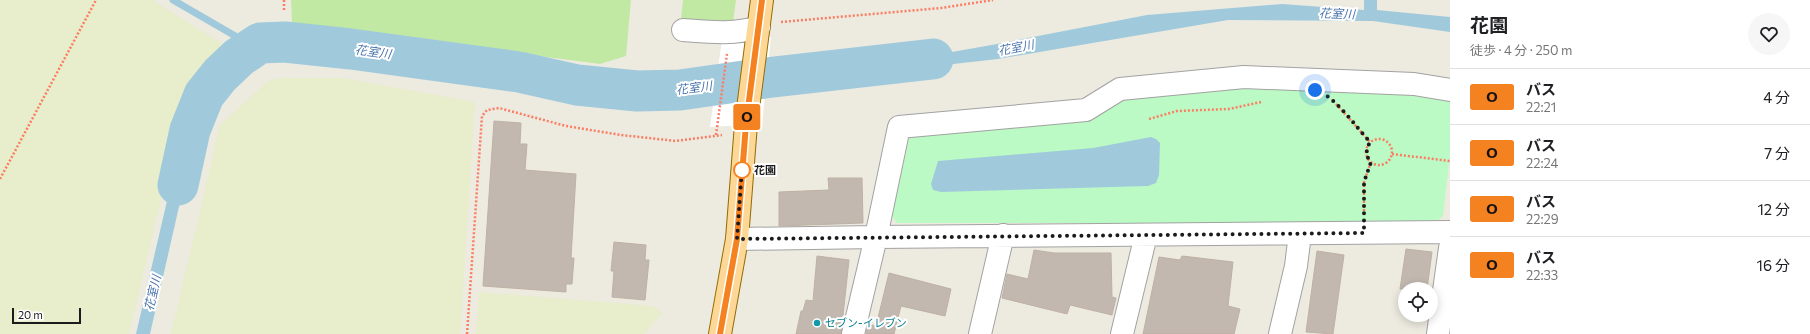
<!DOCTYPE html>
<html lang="ja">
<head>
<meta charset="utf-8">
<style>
	:root { --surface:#fff; --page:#f6f6f6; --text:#202124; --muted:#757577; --line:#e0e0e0 }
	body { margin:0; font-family:Commissioner,"Noto Sans JP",sans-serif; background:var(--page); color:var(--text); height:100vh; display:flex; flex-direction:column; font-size:15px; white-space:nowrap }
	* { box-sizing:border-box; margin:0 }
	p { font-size:13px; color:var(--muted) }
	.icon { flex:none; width:22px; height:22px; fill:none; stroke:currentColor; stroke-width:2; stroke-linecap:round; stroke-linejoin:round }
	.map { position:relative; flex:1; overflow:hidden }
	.details { display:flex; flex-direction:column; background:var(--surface); width:360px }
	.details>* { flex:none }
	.badge { padding:0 8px; border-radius:3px; font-size:14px; line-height:26px }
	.tools { position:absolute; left:1398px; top:282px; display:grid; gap:8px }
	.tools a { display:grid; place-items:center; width:40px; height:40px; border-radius:50%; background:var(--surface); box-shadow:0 2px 10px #0003; font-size:20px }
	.scale { position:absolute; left:12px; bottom:10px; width:69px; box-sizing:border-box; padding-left:4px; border:2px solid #1b1b1b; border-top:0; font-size:11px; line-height:14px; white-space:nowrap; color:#1b1b1b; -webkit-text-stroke:3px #fff; paint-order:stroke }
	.you { position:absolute; width:20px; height:20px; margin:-10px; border:3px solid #fff; border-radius:50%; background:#1a73e8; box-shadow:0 0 0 6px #1a73e833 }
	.map>.badge { position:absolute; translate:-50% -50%; box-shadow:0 0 0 2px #fff }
	.round { display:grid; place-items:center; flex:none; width:42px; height:42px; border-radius:21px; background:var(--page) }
	.overview { display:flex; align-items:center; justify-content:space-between; height:68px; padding:0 20px }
	h1 { font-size:19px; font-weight:700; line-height:30px }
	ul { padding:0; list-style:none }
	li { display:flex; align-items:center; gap:12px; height:56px; padding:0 20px; border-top:1px solid var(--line) }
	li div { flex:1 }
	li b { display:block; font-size:15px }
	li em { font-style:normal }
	li .badge { min-width:44px; font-weight:700; text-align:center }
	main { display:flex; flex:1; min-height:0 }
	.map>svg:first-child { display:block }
	.farmland { fill:#e8edcb }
	.grass { fill:#c2e9a4 }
	.park { fill:#bbfac4 }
	.water { fill:#a0cadc }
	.pier { fill:#fff }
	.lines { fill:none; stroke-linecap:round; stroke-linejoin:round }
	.stream { stroke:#a0cadc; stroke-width:7 }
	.river { stroke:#a0cadc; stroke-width:41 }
	.building { fill:#c2b8b0; stroke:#bfb1a3 }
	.street-casing { stroke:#a2a2a2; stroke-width:24 }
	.primary-casing { stroke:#926c00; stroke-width:24 }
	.path { stroke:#fb7d63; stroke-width:2.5; stroke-dasharray:2 2; stroke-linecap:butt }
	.street { stroke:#fff; stroke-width:22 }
	.primary { stroke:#fdd796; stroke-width:22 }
	.line-casing { stroke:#fff; stroke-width:9 }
	.line { stroke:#f58220; stroke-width:6 }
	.walk { stroke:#1b1b1b; stroke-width:4; stroke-dasharray:0 7.2 }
	.stop-dot { fill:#fff; stroke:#f58220; stroke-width:2 }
	.culture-dot { fill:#0f9aa8; stroke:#fff; stroke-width:1.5 }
	.labels { text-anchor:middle; stroke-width:4; stroke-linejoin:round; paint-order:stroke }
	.stop-label { font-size:11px; font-weight:bold; fill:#1b1b1b; stroke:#fff; text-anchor:start }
	.culture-label { font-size:11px; fill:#0d838f; stroke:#fff; text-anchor:start }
	.water-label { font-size:12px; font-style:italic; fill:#4873ab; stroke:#fff }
</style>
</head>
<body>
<main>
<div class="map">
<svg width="1450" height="334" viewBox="0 0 1450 334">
	<rect width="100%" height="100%" fill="#edeae0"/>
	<path class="farmland" d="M0,0h152l72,45 -39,53 -56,236h-129z
		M280,78h62l133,24 -15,232h-289l49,-209 48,-44z
		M479,292l173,14 11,7 -19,21h-168z"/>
	<path class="grass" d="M291,0h340l-5,56 -26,8 -168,-22 -73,-12 -67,-6z
		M683,0h53l-3,22 -36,1 -16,-4z"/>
	<path class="park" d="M1321,85l129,13v57l-7,61 -8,7h-538l-5,-7 17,-78 8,-7 209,-37 101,-8z"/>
	<path class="water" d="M1364,0h13v10l73,7v15l-77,-11 -145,-1 -230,39 -232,26 -86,13 -44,1 -59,-6 2,-16 59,6 42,-1 27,-3 59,6 231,-41 150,-29 135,-11 82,6z
		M184,128l12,4 -46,202h-14z
		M1151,137l5,2 4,4 -1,32 -3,8 -8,3 -207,6 -8,-2 -2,-6 7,-23 155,-13z"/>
	<path class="pier" d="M771,37l-9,87 -52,3 12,-87z"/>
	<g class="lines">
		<path class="stream" d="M173,0l64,37 23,6"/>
		<path class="river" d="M178,185l12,-55 14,-35 16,-20 19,-18 21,-14 25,-1 66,7 168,23 58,13 60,6 43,-1 85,-12 168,-19"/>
	</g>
	<path class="building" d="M494,121l27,2 -1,21h7l-2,26 51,4 -5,84h3l-2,26h-6v8l-83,-6z
		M828,178h34l1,45 -84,3v-34l50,-2z
		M614,242l32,3 -1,15h4l-4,40 -33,-3 2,-26h-3z
		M1406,249l26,3 -5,37h-27z
		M1034,250l20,3h57l1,44 4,1 -4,17 -42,-10 -3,9 -65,-16 5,-24 21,5z
		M1317,251l27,4 -11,79 -27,-2z
		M817,256l32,4 -8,74h-45l5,-23h2l3,-11 7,1z
		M1182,256l51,6 -5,44 12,3 -6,25h-91l16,-77 21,3z
		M889,273l62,16 -6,27 -44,-10 -7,28h-28l2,-10 8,2z"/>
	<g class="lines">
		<defs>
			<path id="street" d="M683,30c26,2 51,5 76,-3
				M737,239l139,-2 23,-110 187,-17 34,-21 124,-12 170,7 36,6
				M853,334l23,-97 574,-5
				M980,334l23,-99
				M1122,334l24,-99
				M1280,334l16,-68 4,-32
				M1438,334l12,-86"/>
			<path id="primary" d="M720,334l17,-95 9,-115 16,-124"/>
		</defs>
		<use href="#street" class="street-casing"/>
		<use href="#primary" class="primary-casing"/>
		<path class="path" d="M284,0v11
			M781,22l160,-14 52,-8
			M1336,104l34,38
			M1149,119l28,-8 52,-2 32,-7
			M716,135l11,-81
			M1366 152a13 13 0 1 1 26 0a13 13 0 1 1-26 0Z
			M1392,154l58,7
			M0,179l96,-179
			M1364,211v-29l7,-20
			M467,334l15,-218 5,-6 12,-2 67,18 55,9 55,6 46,-6"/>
		<use href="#street" class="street"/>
		<use href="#primary" class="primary"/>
	</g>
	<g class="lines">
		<defs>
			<path id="line" d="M720,334l17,-95 9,-115 16,-124"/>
		</defs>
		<use href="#line" class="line-casing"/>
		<use href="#line" class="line"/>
		<path class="walk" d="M742,170v-2l-5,71 627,-6v-51l7,-20 -5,-7 2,-9 2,-4c-13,-14 -37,-48 -55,-52"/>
	</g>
	<circle class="stop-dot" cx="742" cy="170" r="8"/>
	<circle class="culture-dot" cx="817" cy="323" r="4"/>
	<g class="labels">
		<g class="stop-label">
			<text x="754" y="174">花園</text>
		</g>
		<g class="culture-label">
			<text x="825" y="327">セブン-イレブン</text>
		</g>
		<g class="water-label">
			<text transform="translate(1337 14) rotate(2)" y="4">花室川</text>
			<text transform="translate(1016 48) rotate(-11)" y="4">花室川</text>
			<text transform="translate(373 52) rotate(8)" y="4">花室川</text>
			<text transform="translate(694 88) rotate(-7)" y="4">花室川</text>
			<text transform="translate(153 293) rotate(-77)" y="4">花室川</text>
		</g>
	</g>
</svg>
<div class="tools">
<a><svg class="icon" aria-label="locate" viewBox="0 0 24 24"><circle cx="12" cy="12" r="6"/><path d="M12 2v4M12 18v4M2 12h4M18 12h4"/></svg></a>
</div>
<div class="scale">20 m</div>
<div class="you" style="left:1315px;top:90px"></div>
<b class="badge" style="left:747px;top:117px;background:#f58220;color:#111">O</b>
</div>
<section class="details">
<div class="overview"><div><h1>花園</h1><p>徒歩 · 4 分 · 250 m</p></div><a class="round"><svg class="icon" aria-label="heart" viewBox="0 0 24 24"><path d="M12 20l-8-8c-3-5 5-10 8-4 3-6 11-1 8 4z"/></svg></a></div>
<ul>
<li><span class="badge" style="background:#f58220;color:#111">O</span><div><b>バス</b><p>22:21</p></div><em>4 分</em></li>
<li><span class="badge" style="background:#f58220;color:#111">O</span><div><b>バス</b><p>22:24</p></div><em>7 分</em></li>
<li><span class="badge" style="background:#f58220;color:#111">O</span><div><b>バス</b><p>22:29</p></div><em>12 分</em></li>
<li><span class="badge" style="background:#f58220;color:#111">O</span><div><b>バス</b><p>22:33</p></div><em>16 分</em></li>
</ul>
</section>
</main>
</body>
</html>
